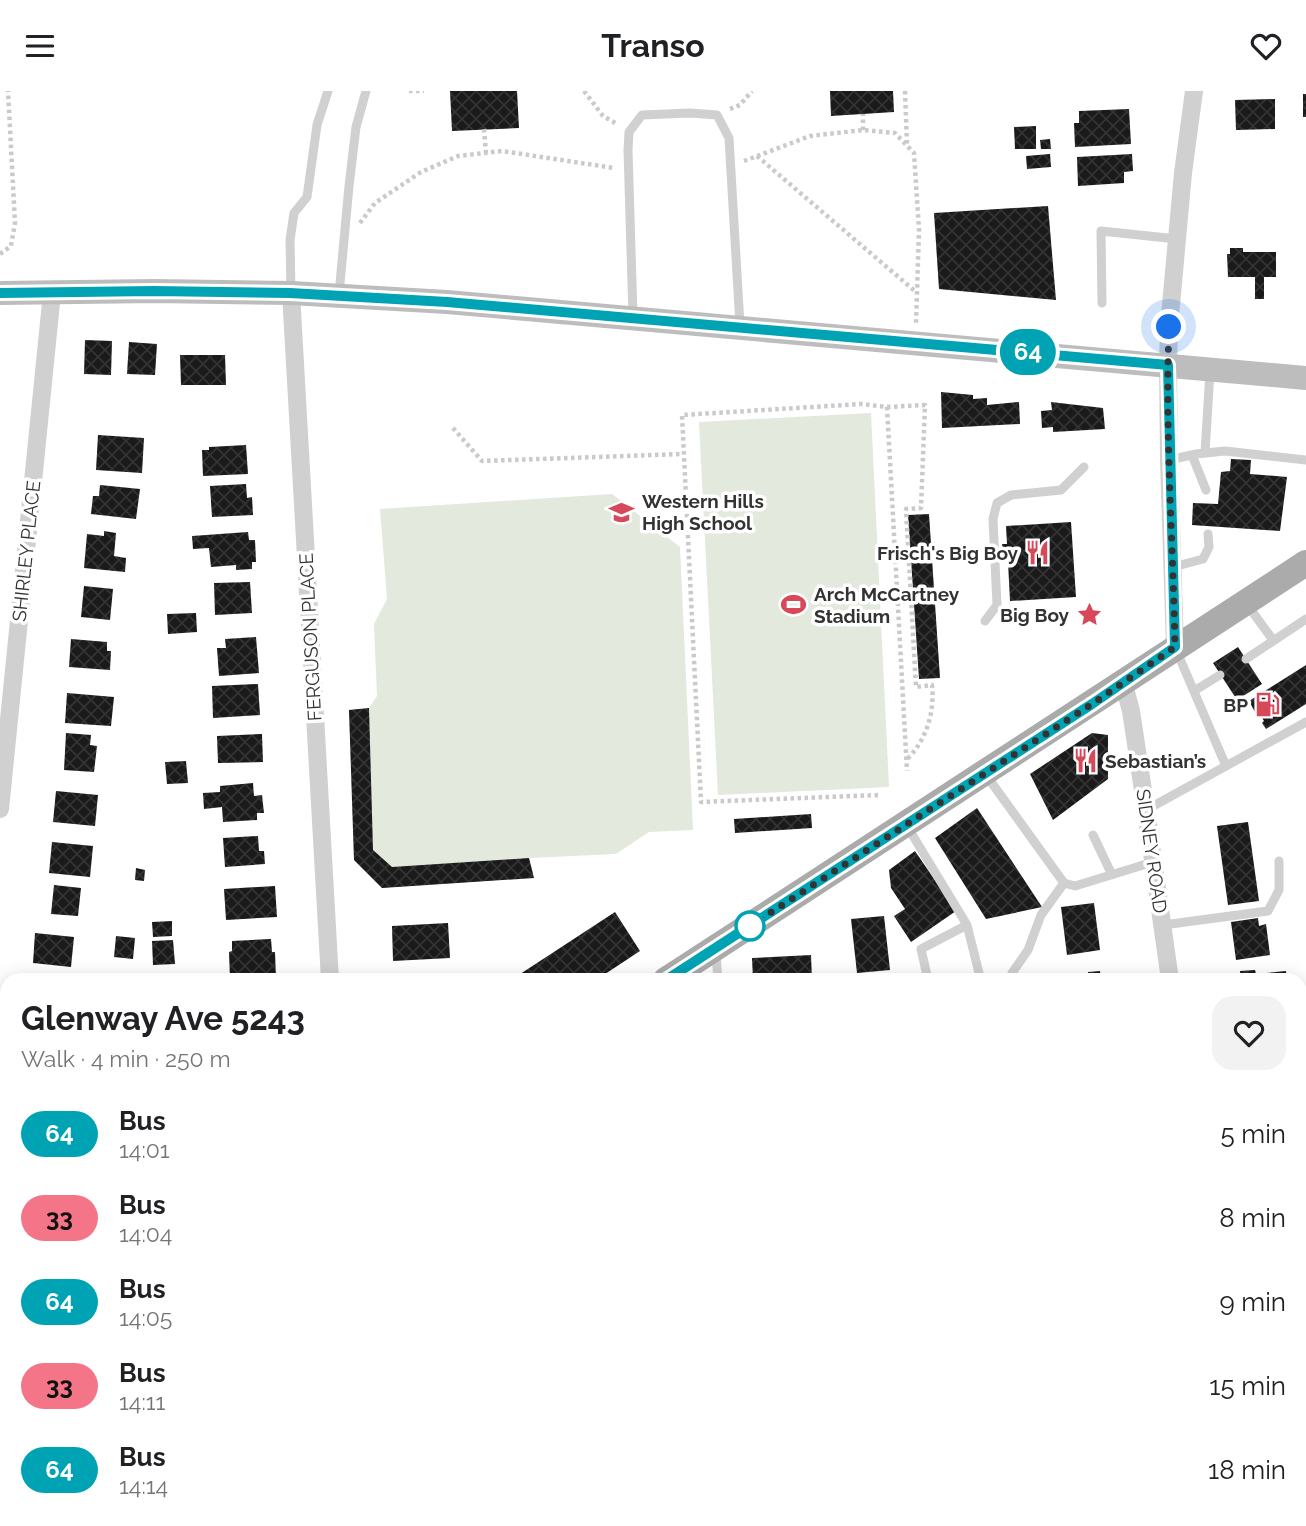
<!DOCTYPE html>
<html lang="en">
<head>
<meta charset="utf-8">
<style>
	:root { --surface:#fff; --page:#f2f2f2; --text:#202124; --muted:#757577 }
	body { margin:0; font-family:Raleway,sans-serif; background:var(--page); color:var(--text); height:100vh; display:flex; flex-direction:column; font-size:26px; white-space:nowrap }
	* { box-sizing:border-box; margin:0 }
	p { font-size:23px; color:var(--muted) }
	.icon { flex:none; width:38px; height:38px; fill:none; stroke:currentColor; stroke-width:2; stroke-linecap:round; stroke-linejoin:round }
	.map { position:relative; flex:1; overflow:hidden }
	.drawer { position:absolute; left:0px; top:882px; width:1307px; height:553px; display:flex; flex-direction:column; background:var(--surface); border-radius:21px 21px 0 0; box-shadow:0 4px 18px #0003 }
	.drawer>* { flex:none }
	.badge { padding:0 14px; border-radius:23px; font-size:24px; line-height:46px }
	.you { position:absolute; width:35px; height:35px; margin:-18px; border:5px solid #fff; border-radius:50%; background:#1a73e8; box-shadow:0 0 0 10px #1a73e833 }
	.map>.badge { position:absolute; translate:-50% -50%; box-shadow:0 0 0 4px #fff }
	.round { display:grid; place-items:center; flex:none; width:74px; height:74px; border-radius:21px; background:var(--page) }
	.head { display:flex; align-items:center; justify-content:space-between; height:119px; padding:0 21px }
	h1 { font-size:33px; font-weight:700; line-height:52px }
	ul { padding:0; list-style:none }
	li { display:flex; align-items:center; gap:21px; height:84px; padding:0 21px }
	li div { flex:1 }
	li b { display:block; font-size:26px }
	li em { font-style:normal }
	li .badge { min-width:77px; font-weight:700; text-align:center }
	header { display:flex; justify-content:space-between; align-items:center; height:91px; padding:0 21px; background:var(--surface); font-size:32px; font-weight:700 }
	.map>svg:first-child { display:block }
	.green { fill:#e3e9dd }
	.building { fill:url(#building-cross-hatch) }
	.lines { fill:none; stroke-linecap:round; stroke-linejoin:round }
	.path { stroke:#cacaca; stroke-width:4.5; stroke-dasharray:3.5 3.5; stroke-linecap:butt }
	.lane { stroke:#d0d0d0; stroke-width:9 }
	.street { stroke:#d0d0d0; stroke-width:18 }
	.secondary { stroke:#bdbdbd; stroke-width:24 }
	.primary { stroke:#ababab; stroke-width:26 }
	.line-casing { stroke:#fff; stroke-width:16 }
	.line { stroke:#00a3b4; stroke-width:10 }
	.walk { stroke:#333; stroke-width:7; stroke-dasharray:0 12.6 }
	.stop-dot { fill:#fff; stroke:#00a3b4; stroke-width:3.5 }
	.labels { text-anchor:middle; stroke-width:7; stroke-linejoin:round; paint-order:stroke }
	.poi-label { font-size:19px; font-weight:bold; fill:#333; stroke:#fff; text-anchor:start }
	.street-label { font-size:19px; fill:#333; stroke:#fff }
</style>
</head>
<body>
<header><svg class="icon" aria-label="menu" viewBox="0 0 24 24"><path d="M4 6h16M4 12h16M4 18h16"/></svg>Transo<svg class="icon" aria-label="heart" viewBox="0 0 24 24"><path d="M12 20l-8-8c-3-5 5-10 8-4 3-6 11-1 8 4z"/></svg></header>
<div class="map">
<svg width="1306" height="1435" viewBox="0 0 1306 1435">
	<defs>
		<pattern id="building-cross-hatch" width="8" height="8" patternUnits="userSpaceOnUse" patternTransform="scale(1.75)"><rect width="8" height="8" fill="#1a1a1a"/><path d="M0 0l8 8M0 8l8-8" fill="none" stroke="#333"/></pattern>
	</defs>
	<rect width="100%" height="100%" fill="#fff"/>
	<path class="green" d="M871,322l18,374 -171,8 -19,-373z
		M612,403l68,53 13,283 -44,2 -33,22 -87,4 5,20 -152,10 -28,-28 -5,-150 20,-2 8,-12 -3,-72 13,-25 -7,-90z"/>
	<path class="building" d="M450,0h67l2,37 -67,3z
		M830,0h63l1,21 -63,4z
		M1303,3h3v23h-3z
		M1275,8v30l-39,1 -1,-30z
		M1129,18l2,35 -56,3 -1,-24h5v-12z
		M1036,35v23h-21l-1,-22z
		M1050,48l1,10h-10l-1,-9z
		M1050,63l1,13 -24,2 -1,-13z
		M1132,63l1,17 -9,1v11l-46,3 -1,-29z
		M1048,115l8,94 -117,-11 -5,-76z
		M1230,157h13v4h33v25h-12v22h-9v-22h-27l-1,-23h3z
		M85,249l27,1 -1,34 -27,-1z
		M129,251l28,2 -2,31 -28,-1z
		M180,264h45l1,30h-45z
		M941,301l32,3v4l14,-1v7l32,-3 1,22 -78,4z
		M1051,311l52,6 2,21 -52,3v-5l-11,1 -1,-17 11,-1z
		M98,344l46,3 -2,35 -46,-3z
		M246,354l2,29 -45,2 -1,-26h7v-3z
		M1231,368l20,1 -1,14 37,3 -7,54 -88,-6 1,-22 25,1 3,-32 9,-1z
		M246,393l1,14 5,-1 1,18 -41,2 -2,-31z
		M100,394l40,4 -4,30 -45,-5 2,-18h6z
		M929,423l11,164 -21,1 -11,-164z
		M1071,431l5,75 -66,4 -2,-39h-4l-2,-18h5l-1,-18z
		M104,440l12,2 -2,23 12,2 -1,14 -41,-4 3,-34 17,2z
		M248,441l1,8h6l1,22h-4v7l-16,1v-5l-25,2 -2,-19 -16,1 -1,-13z
		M250,491l2,31 -37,2 -1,-32z
		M84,495l29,3 -3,31 -29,-3z
		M196,522l1,19 -29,2 -1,-20z
		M256,546l3,36 -40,3 -2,-28h9l-1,-9z
		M71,548l36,3v9h4l-1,19 -41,-3z
		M1238,556l24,37 -25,16 -24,-37z
		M1306,574v39l-40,25 -4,-6 2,-2 -7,-11 -2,2 -6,-11z
		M258,593l2,31 -47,3 -1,-32z
		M67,602l47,4 -3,29 -46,-3z
		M369,617l4,142 19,17 137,-9 5,20 -152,10 -28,-28 -5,-150z
		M66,642l25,2 -1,10 7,1 -3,26 -30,-2z
		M1092,642l16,2v44l-55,41 -23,-46z
		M262,643l1,28 -45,1 -1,-27z
		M186,670l2,22 -21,1 -2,-22z
		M253,692l1,13 8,-1 2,18h-7v7l-34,2 -1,-15 -18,2 -1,-16 17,-1v-6z
		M56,700l42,4 -3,31 -42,-4z
		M977,717l65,99 -56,12 -51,-81z
		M811,723l1,14 -77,5 -1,-14z
		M1248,731l11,79 -31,4 -11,-79z
		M258,745l1,15h5l1,13 -40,3 -2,-29z
		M52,751l41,4 -3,31 -41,-4z
		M915,760l41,60 -45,31 -17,-26 11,-7 -14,-21 -2,-18z
		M136,777l9,2 -1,11 -9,-1z
		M54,794l27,3 -3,28 -27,-2z
		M275,795l2,31 -51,3 -2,-31z
		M1094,812l6,47 -33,5 -6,-48z
		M615,821l25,39 -44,29h-85z
		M884,825l6,54 -33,3 -6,-54z
		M1258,827l1,8 7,-2 4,31 -34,5 -5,-38z
		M172,830v15l-19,1 -1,-15z
		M448,832l2,35 -57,3 -1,-35z
		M35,842l39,4 -3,30 -38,-4z
		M116,845l19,2 -2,21 -19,-2z
		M271,848l1,13h3l1,26 -46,2 -1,-28 3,-1v-10z
		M173,849l2,24 -22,1 -1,-24z
		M811,864l1,25h-59l-1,-22z
		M1255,879l1,4 30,-3 1,9h-46l-1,-9z
		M1100,880l1,9h-23l-1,-2 11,-1v-5z
		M1305,1078l1,32h-6v-31z
		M1306,1147v59h-2l-2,-19h-2v-39z
		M7,1156v30l-7,-11v-14z
		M1306,1228v33l-6,1v-33z
		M1306,1278v32l-6,1v-32z
		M1306,1329v28l-6,1v-28z
		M1306,1399v25l-6,1v-25z
		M26,1428h130v3l-6,4h-124z
		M255,1428h30v7h-39v-4h9z
		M439,1428v7h-40v-6z
		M533,1428h44v7h-43z
		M658,1428h207v7h-207z
		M1051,1428h23l1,7h-23z
		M1086,1428h22v7h-22z
		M1147,1428h68l1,7h-68z"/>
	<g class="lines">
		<path class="path" d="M409,0h15
			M584,0l19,25 14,8
			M905,0l2,53
			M730,18l10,-4 12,-14
			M484,38l2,24
			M863,39v-16
			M757,65l159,136
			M744,70l66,-25 53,-6 32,3 19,20 5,77 -3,94
			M360,132l15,-20 46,-31 37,-16 44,-5 112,17
			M0,163l11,-8 4,-23 -7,-132
			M887,316l38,-2 -4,103 -15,1 10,178 16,-2c3,27 -6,56 -25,74
			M453,337l29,33 201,-7
			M878,704l-177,7 -19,-387 179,-11 26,3 20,364"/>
		<path class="lane" d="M291,200l-1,-51 4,-27 13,-16 10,-72 11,-34
			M339,203l10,-108 7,-59 10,-36
			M1102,212l-1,-72 76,8
			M633,225l-5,-166 1,-18 13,-17 48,-2 27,2 12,23 11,187
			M1205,362l5,-82
			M1192,364l14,35
			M1169,369l27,-6 29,-3 81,9
			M1173,476l30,-8 6,-12 -1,-13
			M1246,512l27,37
			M985,530l12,-16 -4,-86 4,-16 14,-8 50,-5 23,-23
			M1177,561l49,114
			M1246,568l60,-40
			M1194,600l26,-16
			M986,684l78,108 11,3 78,-24
			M1146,719l160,-88
			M907,735l60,99 13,52 -25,3
			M1093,744l19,40
			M1163,834l105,-14 11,-21v-29
			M716,863l2,26
			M1012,882l16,-23 13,-35 23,-32
			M928,889l-7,-31 46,-24
			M978,1428l1,7"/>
		<path class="street" d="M291,202l39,687
			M1175,556l-6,-187 -1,-95 1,-38 14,-154 11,-82
			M1123,590l8,30 15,99 24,170
			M0,718l52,-516
			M0,1267l7,11
			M188,1428v7
			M477,1428l1,7
			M1240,1428l1,7"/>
		<path class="secondary" d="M0,202l154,-2 137,2 156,9 859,76"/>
		<path class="primary" d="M666,889l640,-417
			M0,1326l7,-5"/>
	</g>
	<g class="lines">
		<defs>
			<path id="line" d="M0,202l154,-2 136,2 157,9 721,63 7,282 -83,57 -426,276"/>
		</defs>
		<use href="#line" class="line-casing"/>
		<use href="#line" class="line"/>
		<path class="walk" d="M750,835l342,-222 83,-57c-2,-106 -10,-213 -6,-320"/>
	</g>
	<defs>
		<symbol id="school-bare" viewBox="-9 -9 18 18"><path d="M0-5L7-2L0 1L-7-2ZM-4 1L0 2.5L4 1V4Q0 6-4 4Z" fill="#d74859" stroke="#fff" stroke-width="2.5" paint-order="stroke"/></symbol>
		<symbol id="restaurant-bare" viewBox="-9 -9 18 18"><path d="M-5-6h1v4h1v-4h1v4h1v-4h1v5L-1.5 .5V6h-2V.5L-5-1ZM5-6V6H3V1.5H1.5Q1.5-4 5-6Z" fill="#d74859" stroke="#fff" stroke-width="2.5" paint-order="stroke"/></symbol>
		<symbol id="stadium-bare" viewBox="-9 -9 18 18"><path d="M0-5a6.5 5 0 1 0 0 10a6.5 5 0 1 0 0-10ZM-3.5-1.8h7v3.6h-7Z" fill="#d74859" stroke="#fff" stroke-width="2.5" paint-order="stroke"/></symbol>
		<symbol id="sight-bare" viewBox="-9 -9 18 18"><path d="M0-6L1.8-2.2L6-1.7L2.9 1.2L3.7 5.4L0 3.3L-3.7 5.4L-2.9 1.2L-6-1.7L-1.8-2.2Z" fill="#d74859" stroke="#fff" stroke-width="2.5" paint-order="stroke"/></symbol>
		<symbol id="fuel-bare" viewBox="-9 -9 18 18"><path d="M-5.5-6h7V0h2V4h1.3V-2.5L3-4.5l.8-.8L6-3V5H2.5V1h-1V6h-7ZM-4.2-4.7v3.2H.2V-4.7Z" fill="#d74859" stroke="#fff" stroke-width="2.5" paint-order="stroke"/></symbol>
	</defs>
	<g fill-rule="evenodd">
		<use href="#school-bare" x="604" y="404" width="35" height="35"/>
		<use href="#restaurant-bare" x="1020" y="444" width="35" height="35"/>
		<use href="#stadium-bare" x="776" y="496" width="35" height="35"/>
		<use href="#sight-bare" x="1072" y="506" width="35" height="35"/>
		<use href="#fuel-bare" x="1250" y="596" width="35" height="35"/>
		<use href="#restaurant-bare" x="1068" y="652" width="35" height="35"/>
	</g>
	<circle class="stop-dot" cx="750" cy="835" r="14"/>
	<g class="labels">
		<g class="poi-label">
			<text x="642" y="417">Western Hills<tspan x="642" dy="22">High School</tspan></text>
			<text x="1018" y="469" text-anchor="end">Frisch's Big Boy</text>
			<text x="814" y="510">Arch McCartney<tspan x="814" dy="22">Stadium</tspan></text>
			<text x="1069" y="531" text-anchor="end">Big Boy</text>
			<text x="1248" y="621" text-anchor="end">BP</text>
			<text x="1105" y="677">Sebastian’s</text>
		</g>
		<g class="street-label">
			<text transform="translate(26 460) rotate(-84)" y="7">SHIRLEY PLACE</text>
			<text transform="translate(310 546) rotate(-93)" y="7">FERGUSON PLACE</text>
			<text transform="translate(1152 760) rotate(82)" y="7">SIDNEY ROAD</text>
		</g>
	</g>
</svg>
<div class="you" style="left:1169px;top:236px"></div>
<b class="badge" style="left:1028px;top:261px;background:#00a3b4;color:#fff">64</b>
<section class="drawer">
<div class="head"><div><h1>Glenway Ave 5243</h1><p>Walk · 4 min · 250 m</p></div><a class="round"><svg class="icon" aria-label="heart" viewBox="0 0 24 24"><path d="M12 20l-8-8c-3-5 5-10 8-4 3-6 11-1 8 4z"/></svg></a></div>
<ul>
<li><span class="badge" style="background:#00a3b4;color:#fff">64</span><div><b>Bus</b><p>14:01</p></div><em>5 min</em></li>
<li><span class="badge" style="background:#f57588;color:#111">33</span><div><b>Bus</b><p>14:04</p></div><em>8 min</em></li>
<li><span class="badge" style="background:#00a3b4;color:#fff">64</span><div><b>Bus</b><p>14:05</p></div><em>9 min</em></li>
<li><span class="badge" style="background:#f57588;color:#111">33</span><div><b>Bus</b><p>14:11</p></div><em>15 min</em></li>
<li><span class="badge" style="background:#00a3b4;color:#fff">64</span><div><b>Bus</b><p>14:14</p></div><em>18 min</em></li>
</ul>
</section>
</div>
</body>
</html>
